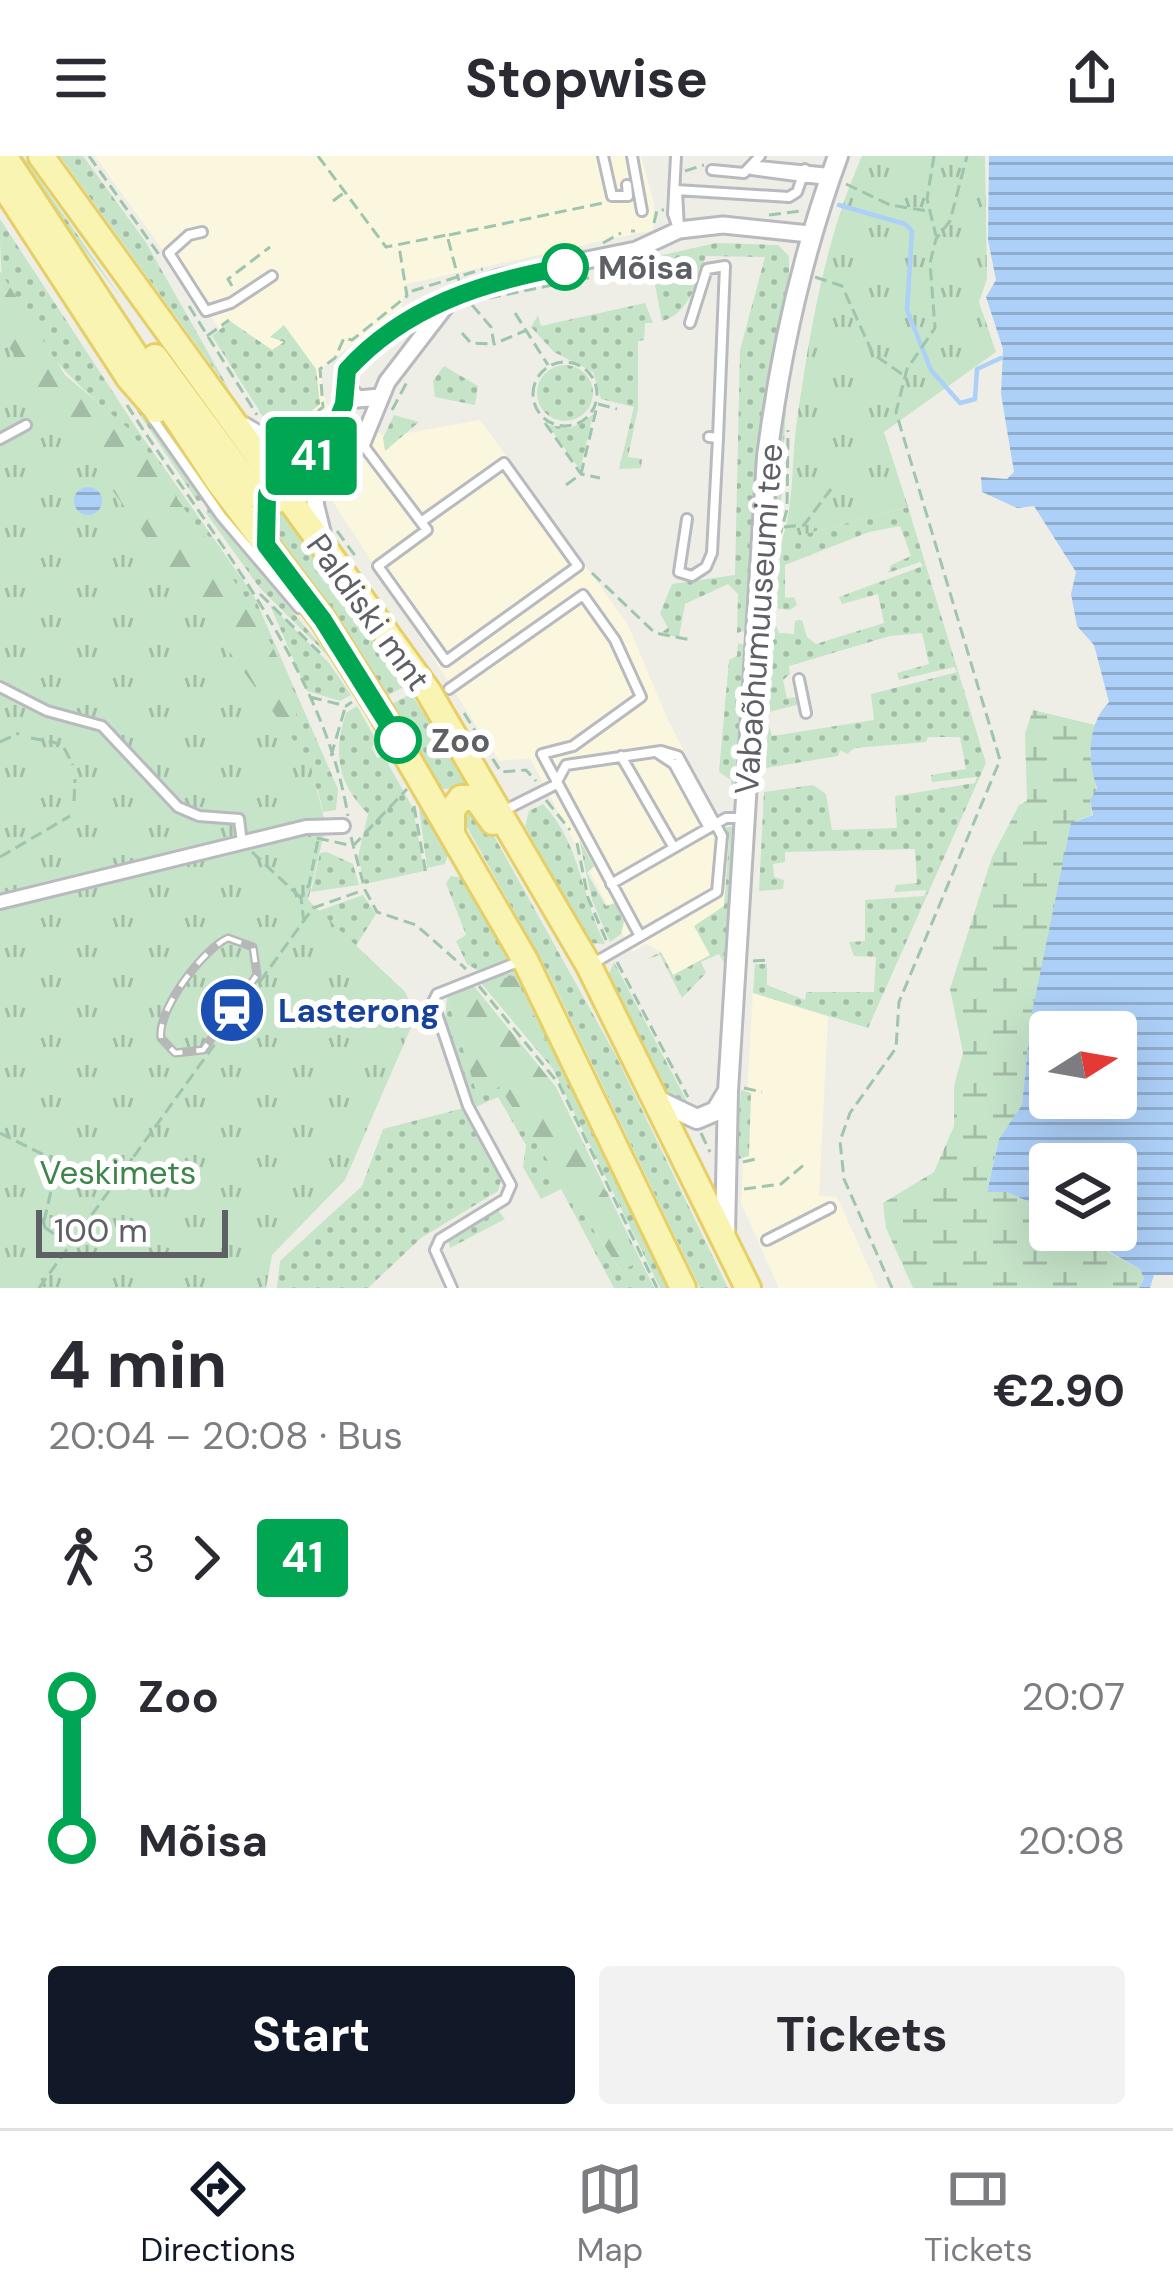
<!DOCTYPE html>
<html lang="en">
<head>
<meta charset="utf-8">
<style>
	:root { --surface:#fff; --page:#f2f2f3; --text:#2b2b33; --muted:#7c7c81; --line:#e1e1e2; --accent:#111827 }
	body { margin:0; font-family:"DM Sans",sans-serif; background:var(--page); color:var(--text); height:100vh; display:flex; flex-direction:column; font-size:45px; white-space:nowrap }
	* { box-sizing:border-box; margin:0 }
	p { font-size:39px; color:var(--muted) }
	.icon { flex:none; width:66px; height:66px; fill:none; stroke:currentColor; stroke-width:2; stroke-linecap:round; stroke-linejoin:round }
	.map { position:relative; height:1132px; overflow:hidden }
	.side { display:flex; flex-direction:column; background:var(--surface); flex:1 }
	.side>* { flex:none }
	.badge { padding:0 24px; border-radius:9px; font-size:42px; line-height:78px }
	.needle { width:78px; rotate:79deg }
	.tools { position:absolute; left:1029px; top:855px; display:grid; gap:24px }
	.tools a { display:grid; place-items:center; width:108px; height:108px; border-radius:12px; background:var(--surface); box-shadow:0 12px 48px #0002; font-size:60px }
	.scale { position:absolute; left:36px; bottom:30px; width:192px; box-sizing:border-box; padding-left:12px; border:6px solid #5e6065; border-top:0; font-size:33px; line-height:42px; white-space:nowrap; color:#5e6065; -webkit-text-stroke:9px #fff; paint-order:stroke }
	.map>.badge { position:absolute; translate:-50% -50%; box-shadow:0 0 0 6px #fff }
	.legs { display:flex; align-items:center; gap:18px; height:132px; padding:0 48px; font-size:39px }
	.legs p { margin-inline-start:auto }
	.head { display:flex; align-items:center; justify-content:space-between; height:204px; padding:0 48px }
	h1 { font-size:66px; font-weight:700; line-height:90px }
	.primary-button { display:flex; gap:24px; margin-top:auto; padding:24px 48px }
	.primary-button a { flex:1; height:138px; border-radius:12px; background:var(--accent); color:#fff; font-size:48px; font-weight:700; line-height:138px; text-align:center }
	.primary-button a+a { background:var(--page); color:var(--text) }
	ul { padding:0 48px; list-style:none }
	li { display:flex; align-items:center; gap:42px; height:144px; font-size:45px }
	li i { display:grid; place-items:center; width:18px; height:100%; margin:0 15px; background:currentColor }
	li i::after { content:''; width:30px; height:30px; margin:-15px; border:9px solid; border-radius:50%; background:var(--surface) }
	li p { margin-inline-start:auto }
	li:first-child i { background:linear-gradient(#0000 50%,currentColor 0) }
	li:last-child i { background:linear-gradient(currentColor 50%,#0000 0) }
	header { display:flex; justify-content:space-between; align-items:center; height:156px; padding:0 48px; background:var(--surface); font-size:54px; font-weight:700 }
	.tab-bar { display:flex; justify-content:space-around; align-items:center; height:168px; border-top:3px solid var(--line); background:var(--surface); font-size:33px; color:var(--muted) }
	.tab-bar a { display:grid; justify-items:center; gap:6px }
	.tab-bar .current { color:var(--accent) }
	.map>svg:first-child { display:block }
	.commercial { fill:#fbf7df }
	.grass { fill:url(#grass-dots) }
	.forest { fill:url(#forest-firs) }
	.wetland { fill:url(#wetland-marsh) }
	.park { fill:url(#park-tufts) }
	.water { fill:url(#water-rules); fill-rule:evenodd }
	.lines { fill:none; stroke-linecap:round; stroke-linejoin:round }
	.stream { stroke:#add0f8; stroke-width:4.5 }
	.service-casing { stroke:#b8babf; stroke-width:14 }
	.pedestrian-casing { stroke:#b8babf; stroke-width:18 }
	.minor-casing { stroke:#b8babf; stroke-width:21 }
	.tertiary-casing { stroke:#b8babf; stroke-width:24 }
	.primary-casing { stroke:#e6cf67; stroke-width:30 }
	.path { stroke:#9ec5ad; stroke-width:3; stroke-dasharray:12 6; stroke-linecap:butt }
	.service { stroke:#fff; stroke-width:8 }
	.pedestrian { stroke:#fff; stroke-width:12 }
	.minor { stroke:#fff; stroke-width:15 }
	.tertiary { stroke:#fff; stroke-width:18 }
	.primary { stroke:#f9f4b1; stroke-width:24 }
	.rail-casing { stroke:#b6b7b7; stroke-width:9 }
	.rail { stroke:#fff; stroke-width:4.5; stroke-dasharray:14; stroke-linecap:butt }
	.line-1-casing { stroke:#fff; stroke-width:27 }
	.line-1 { stroke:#00a651; stroke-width:18 }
	.stop-1-dot { fill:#fff; stroke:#00a651; stroke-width:6 }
	.labels { text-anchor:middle; stroke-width:12; stroke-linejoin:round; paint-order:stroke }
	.stop-label { font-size:33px; font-weight:bold; fill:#5e6065; stroke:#fff; text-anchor:start }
	.street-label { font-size:33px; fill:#5e6065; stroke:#fff }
	.transit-label { font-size:33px; font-weight:bold; fill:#164399; stroke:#fff; text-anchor:start }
	.park-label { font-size:33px; fill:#3d8548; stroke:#fff }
</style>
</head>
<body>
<header><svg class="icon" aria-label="menu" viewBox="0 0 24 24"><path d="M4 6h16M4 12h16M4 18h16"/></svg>Stopwise<svg class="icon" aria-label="share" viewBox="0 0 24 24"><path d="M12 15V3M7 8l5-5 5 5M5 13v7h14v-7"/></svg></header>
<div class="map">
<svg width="1173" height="1132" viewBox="0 0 1173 1132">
	<defs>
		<pattern id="grass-dots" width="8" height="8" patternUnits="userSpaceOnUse" patternTransform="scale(3)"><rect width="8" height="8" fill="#c5e4c8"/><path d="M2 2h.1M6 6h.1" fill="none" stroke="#a3bca6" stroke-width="1.8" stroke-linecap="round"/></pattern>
		<pattern id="forest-firs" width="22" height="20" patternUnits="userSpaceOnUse" patternTransform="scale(3)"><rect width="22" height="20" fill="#c5e4c8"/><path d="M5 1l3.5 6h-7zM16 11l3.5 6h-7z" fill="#a3bca6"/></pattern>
		<pattern id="wetland-marsh" width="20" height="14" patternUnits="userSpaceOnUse" patternTransform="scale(3)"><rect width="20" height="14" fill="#c5e4c8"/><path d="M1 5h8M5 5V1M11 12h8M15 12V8" fill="none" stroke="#a3bca6"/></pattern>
		<pattern id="park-tufts" width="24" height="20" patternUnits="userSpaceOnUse" patternTransform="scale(3)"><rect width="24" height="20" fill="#c5e4c8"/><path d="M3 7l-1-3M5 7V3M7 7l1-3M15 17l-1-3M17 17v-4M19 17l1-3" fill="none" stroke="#a3bca6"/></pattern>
		<pattern id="water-rules" width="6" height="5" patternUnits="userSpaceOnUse" patternTransform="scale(3)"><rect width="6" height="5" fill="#add0f8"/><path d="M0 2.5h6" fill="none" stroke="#90accc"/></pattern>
	</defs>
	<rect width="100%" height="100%" fill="#efeee6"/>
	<path class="commercial" d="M95,0h546l13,48 -1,26 -247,54 -5,25 -82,60 7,35 60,33 94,-17 148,205 39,93 62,122 -7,108 -49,28 -12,-24 -15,-8 -14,8 -102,-194 -30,3 -8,-11 -245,-383z
		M753,837l75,24 -9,179 18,1 41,91h-99l-38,-85z"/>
	<path class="grass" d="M13,0h10l98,142z
		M60,0h23l62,85 85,150z
		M0,40l203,305h-6l-197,-297z
		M0,63l139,213 115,164 84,193 -2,21 -13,2 -5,-21 -262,-376 73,15c-46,-40 -108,-94 -127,-154 -2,-17 -2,-39 -2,-57z
		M716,87l62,2 11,11v27l-21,112 -20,235 -11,3 1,-39 -10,-10 -43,20 -6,33 -20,-3 9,-6 -8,-15 12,-29 63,-9 5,-225 25,-93 -59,-1c-8,24 -17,58 -44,65l-10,-51 11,-15z
		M645,147l8,20h-8l-1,17 -6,1v67l-10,49 14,2 -1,9 -22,1 15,-62 -33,-8 -8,-27 -39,-20 -23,-25 7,-12 3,11z
		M799,163l-13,81 -5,111 -13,33 12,-141z
		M230,165l42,29 12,-8 -14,-5 14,-12 32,44 4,35 -31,26 -17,1 -60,-95z
		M537 237a28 28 0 1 1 56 0a28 28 0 1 1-56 0Z
		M444,210l34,20 -3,19 -40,-8 -2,-16z
		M394,259l25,7 -34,29 -2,-13z
		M593,259l-13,55 -32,-45 23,3z
		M908,351l78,256 -118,265 -115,-35 2,-29h12v21l38,15 1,-8h68l2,-35 -22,-1 -5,-14 16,-1v-41l59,-4 2,-6 -32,2 2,-7 21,-2 -2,-34 -130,3v10l-12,2 1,13 10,3 -1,9 -24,2 5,-99 49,-7 13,9 6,36 65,-2 -2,-32 80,-13 2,-6 -45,5 -1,-7 35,-6 -6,-32h-32l-2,5 -71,6 -8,6 -7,-4 -2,6 -72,12 2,-45 4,13 102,-16 -3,-26 86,-22 -3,-5 -55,13 -2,-7 32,-9 -7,-31 -32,3 -101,30 1,8 -7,6 4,18 11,-1 2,7 -31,8 5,-92 5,13 15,1 1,-13 7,-1 5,17 9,7 68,-21 -6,-29 -36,10 -3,-7 84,-31 -3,-4 -32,11 3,-8 20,-9 -11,-30 -31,6 -84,33v33l9,-1 3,8 -7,5 -15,-2 7,-68z
		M208,352l17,23 112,134 -78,-78 -53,-74z
		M273,356l8,1 124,173 -20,11 -53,-87 -55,-70z
		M270,449l59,58 22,32 -11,6 -33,-10z
		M738,487l10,3 -8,148 -9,-1v-13l-12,-8 10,-112 8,-4z
		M411,538l61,92 -35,4 -47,-85z
		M357,550l18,32 -3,10 5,10 6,-3 30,53 11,63 -59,13 -7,-27 10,-43c-31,-31 -35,-61 -22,-101z
		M418,644l31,51 -4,13 -18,4z
		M543,648c38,40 38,93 62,140l-16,-1 -64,-117 4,-15z
		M466,650l13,3 136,245 113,234h-28l-151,-314 -87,-156z
		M734,670l-3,127 -5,14 -7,-13 -18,8 5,11 -24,25 -22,-43 -13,4 14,-7 12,23 37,-20 -16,-29 30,-20 5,-66 -5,-12z
		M579,683l15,27 -7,7 19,33 9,-3 9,19 -3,12 -11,8 -18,-42z
		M327,696l26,12 6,21 -48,7 9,-39z
		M451,720l13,2 44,77 -2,7 -29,8 -10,-6 -11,-23 10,-6 -20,-52z
		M363,739l13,19 -20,32 50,47 -73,-56 -32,-1 17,-25z
		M614,806l79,151 -20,-10 -65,-127z
		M514,816l4,2 150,314h-8l-107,-219 -73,-87z
		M447,842l31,98 21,-10 121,184 18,-9 -82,-174 98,201h-40l-53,-99 -20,10 -18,-32 3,-22 -28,-48 -22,10 -31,-86z
		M741,934l10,3 -2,63 -14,4z
		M464,952l37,72 -3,11 -77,47 -53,50h-91l3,-27 82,-75 21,-57z
		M496,1052l9,11 -55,29 -3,-13z"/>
	<path class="forest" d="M0,115l65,104 64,54 126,182 44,91 -10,46 -26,-48 -206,-285 -57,15z
		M515,820l31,64 -11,-3 -51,-55z
		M473,829l83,102 83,175 -18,9 -122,-184 -21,10 -31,-99z"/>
	<path class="wetland" d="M1033,554l62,15 -5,29 7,39 -7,8 2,14 -17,6 -44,197 -9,87 -23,34 -12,52 20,1 43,19v19h53l5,22 32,17 4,10 -5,9h-226l-27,-60 -3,-25 51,-31 20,-46v-40l9,-33 -13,-64 42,-132 27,-52 8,-4 -2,-68z"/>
	<path class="park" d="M862,0h123l2,123 -8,23 17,50 -112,80 24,75 -126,33c13,-41 9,-79 15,-120 13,-90 28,-181 65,-264z
		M0,179l310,428 16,63 -18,74 98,93 9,25 -70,162 -73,75 -6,33h-266z"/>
	<path class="water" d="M989,0h184v1119h-19l-4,13h-11l5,-9 -4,-10 -37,-21v-18h13v-66h-66v47l-43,-19h-20l12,-53 23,-34 9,-87 40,-195 22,-8 -3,-14 7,-13c-10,-28 -10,-64 12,-86l-15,-57 -17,-19 -6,-32 5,-22 -42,-66 -17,2 -35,-16 -1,-15 26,2 7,-7 -13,-78 2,-45 -17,-52 10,-17 -8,-40zM1116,876v66h-66v-66z
		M74 345a14 14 0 1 1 28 0a14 14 0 1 1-28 0Z"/>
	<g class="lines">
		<path class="stream" d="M839,49l66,19 7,7 -5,79 24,60 29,33 15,-4 2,-30 24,-11"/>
		<defs>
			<path id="service" d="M603,0l9,40h16l-1,-11
				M632,0l10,55
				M676,0l-3,58 5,14
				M758,10l72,7
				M712,14l32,3 16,-17
				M752,14l74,10
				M676,34l113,7 8,-5 8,-23
				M677,35l2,38
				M202,76l-13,3 -20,18 37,58 25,-8 41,-27
				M690,167l17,-54 18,-3 -7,172
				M151,260l70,100 78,92
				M0,283l26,-14
				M363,289l58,77 83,-59 74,103 -132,95 -68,-95 49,-36 -6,-8
				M687,363l-8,53 13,4 14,-9 6,-14 6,-115 -9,-1
				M799,523l7,34
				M0,531l47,24 55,15 76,81 21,9 40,3 3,24
				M449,533l134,-94 32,45 26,57 -68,49 -31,8 98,182
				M656,596l18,12 35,64
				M621,600l53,92
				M503,655l52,-26 11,-20 95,-14 17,5 44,80 -5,56 -125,72
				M611,728l115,-66h16
				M767,1084l63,-32
				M452,1132l-17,-38 5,-11 65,-40 6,-14 -43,-79 -35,-104 4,-8 81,-32"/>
			<path id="pedestrian" d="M0,746l306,-75 37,-1"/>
			<path id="minor" d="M348,233l10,10 22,-2
				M245,270l32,19 50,-10
				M321,320l-6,27 7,28
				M274,328l45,-36 16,-22 16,-61 67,-53 81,-34 137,-28 43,-20 44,-5 86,9
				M285,342l77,-55 25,-61 63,-82"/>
			<path id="tertiary" d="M659,945l38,18 19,-8 12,-20
				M725,1079l3,-144 39,-634c13,-103 35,-203 71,-301"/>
			<path id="primary" d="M4,0l214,325 105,139 55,87 147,253 158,328
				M41,0l387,535 161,275 159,322
				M0,24l129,198 28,32
				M155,201l101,137 14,8 15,-4
				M452,677v-23l9,-12h15l17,24"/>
		</defs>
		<use href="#service" class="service-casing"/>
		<use href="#pedestrian" class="pedestrian-casing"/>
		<use href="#minor" class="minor-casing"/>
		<use href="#tertiary" class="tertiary-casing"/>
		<use href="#primary" class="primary-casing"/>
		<path class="path" d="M89,0l71,100
			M318,0l68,91 61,-12 12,46
			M934,0l-7,43 9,37
			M685,15l19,-6
			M846,28l44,21 38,6
			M333,45l12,-9
			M769,59l32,-4
			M654,67l3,-13h7
			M631,75h4
			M449,79l154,-32
			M603,87l18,-10
			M815,121l27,9 31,68 29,20
			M232,130l-4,-7 42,-32
			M412,135l71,-22
			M489,142l153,-31
			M472,149l19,22 3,17 33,-14
			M189,150l68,109
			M515,157l33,52
			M462,177l9,10 20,1
			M207,180l22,-16
			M533 238a32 32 0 1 1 64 0a32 32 0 1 1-64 0Z
			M598,248l19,5
			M127,249c80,125 196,260 221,411
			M392,254l15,-28
			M304,267l19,-16 -3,-38 15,-11 9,-20 8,2 55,-44 -8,-50
			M545,267l36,51 19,4
			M335,326l26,-20
			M566,329l15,-11 16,-68
			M784,371l20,-2 27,-36
			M337,375l19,26
			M779,383l8,-30 1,-79
			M592,417l63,60 36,7
			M260,438l62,61
			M310,541l36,9 6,-4
			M464,557l37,59 25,-2 10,11
			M31,582l31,6 11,21
			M0,586l19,-9
			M331,600l14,-48
			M546,644l24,30
			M74,645l1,-22
			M414,650l12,68
			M351,681l14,53 12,22 39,13 50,44
			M317,682l36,8 54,-57
			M577,687l11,55 19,44
			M252,696l49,46
			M0,701l70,-41
			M304,766l-3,-24 8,-13 9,-45
			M753,805l17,-1
			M617,806l71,135
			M479,830l80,98 98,204
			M744,932l18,4
			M0,977l48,24 6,21 -11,48 22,16
			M701,977l9,19
			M49,1002l61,27
			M743,1006l17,-4
			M744,1033l37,-5 25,-21
			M39,1132l274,-380 48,-17
			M892,1132l-48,-109 -4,-38 10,-28 46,-65 3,-46 101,-242 -104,-348 11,-43 28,-41 -5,-65 6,-24 14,-18 17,-65"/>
		<use href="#service" class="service"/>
		<use href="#pedestrian" class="pedestrian"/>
		<use href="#minor" class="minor"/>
		<use href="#tertiary" class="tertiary"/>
		<use href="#primary" class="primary"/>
		<defs>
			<path id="rail" d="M228,782l25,9 4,28 -54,75 -28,3 -14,-15c-4,-28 42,-89 67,-100z"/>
		</defs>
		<use href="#rail" class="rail-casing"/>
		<use href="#rail" class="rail"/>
	</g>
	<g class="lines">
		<defs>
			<path id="line-1" d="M398,584l-75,-120 -57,-75 1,-51 52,-46 16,-22 9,-22 3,-34c57,-63 135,-88 218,-103"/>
		</defs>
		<use href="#line-1" class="line-1-casing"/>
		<use href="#line-1" class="line-1"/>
	</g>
	<defs>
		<symbol id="station-disc" viewBox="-11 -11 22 22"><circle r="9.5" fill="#1a4fb4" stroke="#fff"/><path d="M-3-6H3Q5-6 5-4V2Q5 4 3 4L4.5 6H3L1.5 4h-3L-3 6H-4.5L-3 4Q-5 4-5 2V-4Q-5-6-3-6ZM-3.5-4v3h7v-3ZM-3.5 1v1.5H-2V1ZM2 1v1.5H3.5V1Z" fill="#fff"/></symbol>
	</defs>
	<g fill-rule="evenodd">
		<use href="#station-disc" x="194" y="816" width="76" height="76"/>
	</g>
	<g class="stop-1-dot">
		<circle cx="565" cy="111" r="21"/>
		<circle cx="398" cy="584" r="21"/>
	</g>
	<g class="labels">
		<g class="stop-label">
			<text x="598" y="123">Mõisa</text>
			<text x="431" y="596">Zoo</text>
		</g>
		<g class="street-label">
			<text transform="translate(369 456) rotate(54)" y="12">Paldiski mnt</text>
			<text transform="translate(758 463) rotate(-86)" y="12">Vabaõhumuuseumi tee</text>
		</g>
		<g class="transit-label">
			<text x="278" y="866">Lasterong</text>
		</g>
		<g class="park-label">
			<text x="118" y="1028">Veskimets</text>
		</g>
	</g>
</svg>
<div class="tools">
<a><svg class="needle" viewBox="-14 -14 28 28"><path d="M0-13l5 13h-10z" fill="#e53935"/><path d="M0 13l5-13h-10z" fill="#7c7c81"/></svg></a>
<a><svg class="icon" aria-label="layers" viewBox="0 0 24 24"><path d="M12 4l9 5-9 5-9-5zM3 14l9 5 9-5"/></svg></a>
</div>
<div class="scale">100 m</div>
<b class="badge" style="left:311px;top:300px;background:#00a651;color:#fff">41</b>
</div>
<section class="side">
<div class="head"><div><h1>4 min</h1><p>20:04 – 20:08 · Bus</p></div><b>€2.90</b></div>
<div class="legs"><svg class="icon" aria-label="walk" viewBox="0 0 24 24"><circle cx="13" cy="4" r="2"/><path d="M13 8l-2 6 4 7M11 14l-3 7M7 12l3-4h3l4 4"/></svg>3<svg class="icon" aria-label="forward" viewBox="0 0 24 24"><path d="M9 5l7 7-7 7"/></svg><b class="badge" style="background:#00a651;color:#fff">41</b></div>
<ul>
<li><i style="color:#00a651"></i><b>Zoo</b><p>20:07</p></li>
<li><i style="color:#00a651"></i><b>Mõisa</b><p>20:08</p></li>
</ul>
<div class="primary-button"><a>Start</a><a>Tickets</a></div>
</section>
<nav class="tab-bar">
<a class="current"><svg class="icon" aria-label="directions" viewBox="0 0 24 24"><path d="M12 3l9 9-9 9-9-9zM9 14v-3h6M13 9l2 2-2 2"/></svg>Directions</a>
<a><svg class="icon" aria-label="map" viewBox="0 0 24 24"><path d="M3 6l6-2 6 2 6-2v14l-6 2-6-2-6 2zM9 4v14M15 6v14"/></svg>Map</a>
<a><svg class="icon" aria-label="tickets" viewBox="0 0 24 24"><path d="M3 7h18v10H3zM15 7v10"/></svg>Tickets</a>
</nav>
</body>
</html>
